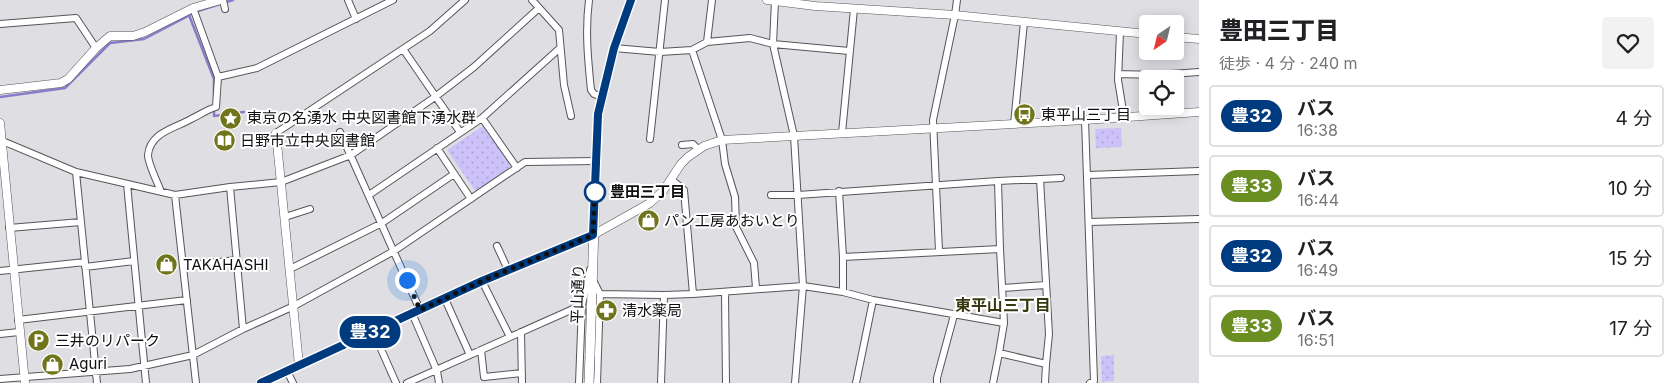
<!DOCTYPE html>
<html lang="ja">
<head>
<meta charset="utf-8">
<style>
	:root { --surface:#fff; --page:#f2f2f2; --text:#202124; --muted:#757577; --line:#e0e0e0 }
	body { margin:0; font-family:Inter,"Noto Sans JP",sans-serif; background:var(--page); color:var(--text); height:100vh; display:flex; flex-direction:column; font-size:19px; white-space:nowrap }
	* { box-sizing:border-box; margin:0 }
	p { font-size:16px; color:var(--muted) }
	.icon { flex:none; width:28px; height:28px; fill:none; stroke:currentColor; stroke-width:2; stroke-linecap:round; stroke-linejoin:round }
	.map { position:relative; flex:1; overflow:hidden }
	.side { display:flex; flex-direction:column; background:var(--surface); width:475px }
	.side>* { flex:none }
	.badge { padding:0 10px; border-radius:16px; font-size:18px; line-height:32px }
	.needle { width:32px; rotate:215deg }
	.tools { position:absolute; left:1139px; top:15px; display:grid; gap:10px }
	.tools a { display:grid; place-items:center; width:45px; height:45px; border-radius:5px; background:var(--surface); box-shadow:0 2px 12px #0003; font-size:25px }
	.you { position:absolute; width:25px; height:25px; margin:-12px; border:4px solid #fff; border-radius:50%; background:#1a73e8; box-shadow:0 0 0 8px #1a73e833 }
	.map>.badge { position:absolute; translate:-50% -50%; box-shadow:0 0 0 2px #fff }
	.round { display:grid; place-items:center; flex:none; width:52px; height:52px; border-radius:5px; background:var(--page) }
	.head { display:flex; align-items:center; justify-content:space-between; height:85px; padding:0 20px }
	h1 { font-size:24px; font-weight:800; line-height:38px }
	ul { padding:0; list-style:none }
	li { display:flex; align-items:center; gap:15px; height:62px; margin:0 10px 8px; padding:0 10px; border:2px solid var(--line); border-radius:5px }
	li div { flex:1 }
	li b { display:block; font-size:19px }
	li em { font-style:normal }
	li .badge { min-width:55px; font-weight:700; text-align:center }
	main { display:flex; flex:1; min-height:0 }
	.map>svg:first-child { display:block }
	.park { fill:url(#park-dots) }
	.lines { fill:none; stroke-linecap:round; stroke-linejoin:round }
	.stream { stroke:#8b7ac9; stroke-width:2.5 }
	.minor-casing { stroke:#56565a; stroke-width:8 }
	.tertiary-casing { stroke:#56565a; stroke-width:9 }
	.secondary-casing { stroke:#56565a; stroke-width:10 }
	.minor { stroke:#fff; stroke-width:6 }
	.tertiary { stroke:#fff; stroke-width:8 }
	.secondary { stroke:#fff; stroke-width:9 }
	.secondary-bridge-casing { stroke:#56565a; stroke-width:10; stroke-linecap:butt }
	.secondary-bridge { stroke:#fff; stroke-width:9 }
	.line-casing { stroke:#fff; stroke-width:11 }
	.line { stroke:#003b80; stroke-width:8 }
	.walk { stroke:#0f0e10; stroke-width:5; stroke-dasharray:0 9 }
	.stop-dot { fill:#fff; stroke:#003b80; stroke-width:2.5 }
	.labels { text-anchor:middle; stroke-width:4; stroke-linejoin:round; paint-order:stroke }
	.poi-label { font-size:15px; fill:#0f0e10; stroke:#fff; text-anchor:start }
	.stop-label { font-size:15px; font-weight:bold; fill:#0f0e10; stroke:#fff; text-anchor:start }
	.street-label { font-size:15px; fill:#0f0e10; stroke:#fff }
	.neighbourhood-label { font-size:16px; font-weight:bold; fill:#36380f; stroke:#fff }
</style>
</head>
<body>
<main>
<div class="map">
<svg width="1199" height="383" viewBox="0 0 1199 383">
	<defs>
		<pattern id="park-dots" width="8" height="8" patternUnits="userSpaceOnUse" patternTransform="scale(1.25)"><rect width="8" height="8" fill="#ccc2f9"/><path d="M2 2h.1M6 6h.1" fill="none" stroke="#aea6d4" stroke-width="1.8" stroke-linecap="round"/></pattern>
	</defs>
	<rect width="100%" height="100%" fill="#dfdee3"/>
	<path class="park" d="M483,126l29,39 -36,27 -29,-42z
		M1121,128l1,19 -26,1 -1,-19z
		M1114,355v26l-12,1 -1,-26z"/>
	<g class="lines">
		<path class="stream" d="M198,11l35,-11
			M189,15l25,64v16
			M0,97l65,-9 45,-45 34,-4 46,-24
			M214,108v8l30,-4"/>
		<defs>
			<path id="minor" d="M223,0l2,9
				M348,0l8,19
				M532,0l27,30 5,55 7,31
				M589,0c-4,31 -1,60 2,90l3,4 8,3
				M775,1l-2,43 21,92 9,150 -8,97
				M0,24l76,-6 20,30
				M1120,32l-2,48 6,37
				M707,42l5,-42
				M614,48l46,4 32,-2 15,-8 43,-4 23,6 76,7
				M403,49l57,83
				M692,50l30,90 3,24 10,33 1,30 18,36 2,25
				M1118,74l39,1 42,-3
				M218,77l39,-9 136,-68
				M482,118l35,50
				M1085,120l9,261 -4,2
				M1014,124l10,-102
				M340,132l80,178
				M276,133l154,-102 35,-31
				M842,133l12,-124
				M650,139l15,-139
				M0,140l76,32 99,23 55,-8 51,-5 70,-27 84,-58 39,-30 65,-59
				M682,145l11,-1 5,5
				M437,148l34,51
				M76,172l21,211
				M1088,175l111,-4
				M1040,179l9,155 -3,30
				M127,184l19,199
				M230,187l13,142
				M839,191l4,66v35
				M161,192c-3,-9 -13,-28 -13,-37 2,-23 28,-27 43,-36 9,-4 15,-9 25,-12l2,-30 -25,-69
				M175,195l21,188
				M369,195l113,-77 78,-70
				M771,195h27l200,-14
				M285,217l25,-8
				M1089,222l110,-3
				M9,228l72,-6
				M497,246l11,24
				M939,251l-6,-131 22,-105 2,-15
				M843,257l157,-8 -2,-68 63,-3
				M183,266l54,-6
				M85,267l49,-6
				M290,269l92,-46 72,-49
				M0,271l85,-9
				M482,281l28,56
				M594,282l6,12 -3,89
				M1002,288l44,-3
				M725,293l1,90
				M600,294l64,1
				M693,294l110,-8 40,6 30,8 -17,83
				M445,299l25,56
				M873,300l131,23
				M412,313l25,58 2,12
				M18,320l169,-20
				M373,331l23,52
				M521,332l1,51
				M0,334l19,-2
				M481,350l3,27 38,-4
				M999,353l47,11 -1,19
				M287,371l6,12
				M0,379l130,-10 63,-14 50,-26 51,-23 100,-55 131,-89 71,-1
				M407,383l175,-78
				M579,383l3,-78 8,-35
				M661,383l3,-88 29,-1 -9,-104 -13,-11
				M937,383v-5l17,-63
				M993,383l6,-30 5,-30 -4,-74"/>
			<path id="tertiary" d="M767,0l48,6 140,9 193,19
				M1175,37l24,2
				M0,90l61,-7 7,-4 28,-31 14,-12h23l12,-4 48,-24 28,-8
				M0,123l25,260
				M276,133l23,232
				M261,383l221,-102 111,-46 57,-32 13,-12 18,-27 7,-7 16,-11 18,-6 363,-20 114,-8"/>
			<path id="secondary" d="M590,355l6,-194 2,-46 16,-67 17,-48"/>
		</defs>
		<use href="#minor" class="minor-casing"/>
		<use href="#tertiary" class="tertiary-casing"/>
		<use href="#secondary" class="secondary-casing"/>
		<use href="#minor" class="minor"/>
		<use href="#tertiary" class="tertiary"/>
		<use href="#secondary" class="secondary"/>
		<defs>
			<path id="secondary-bridge" d="M589,383l1,-28"/>
		</defs>
		<use href="#secondary-bridge" class="secondary-bridge-casing"/>
		<use href="#secondary-bridge" class="secondary-bridge"/>
	</g>
	<g class="lines">
		<defs>
			<path id="line" d="M261,383l221,-102 111,-46 5,-121 16,-66 17,-48"/>
		</defs>
		<use href="#line" class="line-casing"/>
		<use href="#line" class="line"/>
		<path class="walk" d="M407,280l13,30 62,-29 111,-46 2,-51v8"/>
	</g>
	<defs>
		<symbol id="bus-disc" viewBox="-11 -11 22 22"><circle r="9.5" fill="#70751c" stroke="#fff"/><path d="M-5-6H5V4H4V6H2V4H-2V6H-4V4H-5ZM-3.5-4V0h7V-4ZM-3.5 1.2v1.5H-2V1.2ZM2 1.2v1.5H3.5V1.2Z" fill="#fff"/></symbol>
		<symbol id="sight-disc" viewBox="-11 -11 22 22"><circle r="9.5" fill="#70751c" stroke="#fff"/><path d="M0-6L1.8-2.2L6-1.7L2.9 1.2L3.7 5.4L0 3.3L-3.7 5.4L-2.9 1.2L-6-1.7L-1.8-2.2Z" fill="#fff"/></symbol>
		<symbol id="library-disc" viewBox="-11 -11 22 22"><circle r="9.5" fill="#70751c" stroke="#fff"/><path d="M-6-4Q-3-5.5-.7-3.5V5Q-3 3-6 4ZM6-4Q3-5.5 .7-3.5V5Q3 3 6 4Z" fill="#fff"/></symbol>
		<symbol id="shop-disc" viewBox="-11 -11 22 22"><circle r="9.5" fill="#70751c" stroke="#fff"/><path d="M-5-2.5h2.3a2.7 3.5 0 0 1 5.4 0H5L5.5 6h-11ZM-1.5-2.5h3a1.5 2.3 0 0 0-3 0Z" fill="#fff"/></symbol>
		<symbol id="pharmacy-disc" viewBox="-11 -11 22 22"><circle r="9.5" fill="#70751c" stroke="#fff"/><path d="M-2-6h4v4h4v4h-4v4h-4v-4h-4v-4h4Z" fill="#fff"/></symbol>
		<symbol id="parking-disc" viewBox="-11 -11 22 22"><circle r="9.5" fill="#70751c" stroke="#fff"/><path d="M-3.5-5.5H1a3.5 3.5 0 0 1 0 7H-1V5.5H-3.5ZM-1-3.4V-.6H.8a1.4 1.4 0 0 0 0-2.8Z" fill="#fff"/></symbol>
	</defs>
	<g fill-rule="evenodd">
		<use href="#bus-disc" x="1012" y="102" width="25" height="25"/>
		<use href="#sight-disc" x="218" y="106" width="25" height="25"/>
		<use href="#library-disc" x="212" y="128" width="25" height="25"/>
		<use href="#shop-disc" x="636" y="208" width="25" height="25"/>
		<use href="#shop-disc" x="154" y="252" width="25" height="25"/>
		<use href="#pharmacy-disc" x="594" y="298" width="25" height="25"/>
		<use href="#parking-disc" x="26" y="328" width="25" height="25"/>
		<use href="#shop-disc" x="40" y="352" width="25" height="25"/>
	</g>
	<circle class="stop-dot" cx="595" cy="192" r="10"/>
	<g class="labels">
		<g class="poi-label">
			<text x="1041" y="120">東平山三丁目</text>
			<text x="247" y="123">東京の名湧水 中央図書館下湧水群</text>
			<text x="240" y="146">日野市立中央図書館</text>
			<text x="664" y="226">パン工房あおいとり</text>
			<text x="183" y="270">TAKAHASHI</text>
			<text x="622" y="316">清水薬局</text>
			<text x="55" y="346">三井のリパーク</text>
			<text x="69" y="369">Aguri</text>
		</g>
		<g class="stop-label">
			<text x="610" y="197">豊田三丁目</text>
		</g>
		<g class="street-label">
			<text transform="translate(578 294) rotate(-88)" y="5">平山通り</text>
		</g>
		<g class="neighbourhood-label">
			<text x="1003" y="311">東平山三丁目</text>
		</g>
	</g>
</svg>
<div class="tools">
<a><svg class="needle" viewBox="-14 -14 28 28"><path d="M0-13l5 13h-10z" fill="#e53935"/><path d="M0 13l5-13h-10z" fill="#757577"/></svg></a>
<a><svg class="icon" aria-label="locate" viewBox="0 0 24 24"><circle cx="12" cy="12" r="6"/><path d="M12 2v4M12 18v4M2 12h4M18 12h4"/></svg></a>
</div>
<div class="you" style="left:407px;top:280px"></div>
<b class="badge" style="left:370px;top:332px;background:#003b80;color:#fff">豊32</b>
</div>
<section class="side">
<div class="head"><div><h1>豊田三丁目</h1><p>徒歩 · 4 分 · 240 m</p></div><a class="round"><svg class="icon" aria-label="heart" viewBox="0 0 24 24"><path d="M12 20l-8-8c-3-5 5-10 8-4 3-6 11-1 8 4z"/></svg></a></div>
<ul>
<li><span class="badge" style="background:#003b80;color:#fff">豊32</span><div><b>バス</b><p>16:38</p></div><em>4 分</em></li>
<li><span class="badge" style="background:#6b8e23;color:#fff">豊33</span><div><b>バス</b><p>16:44</p></div><em>10 分</em></li>
<li><span class="badge" style="background:#003b80;color:#fff">豊32</span><div><b>バス</b><p>16:49</p></div><em>15 分</em></li>
<li><span class="badge" style="background:#6b8e23;color:#fff">豊33</span><div><b>バス</b><p>16:51</p></div><em>17 分</em></li>
</ul>
</section>
</main>
</body>
</html>
